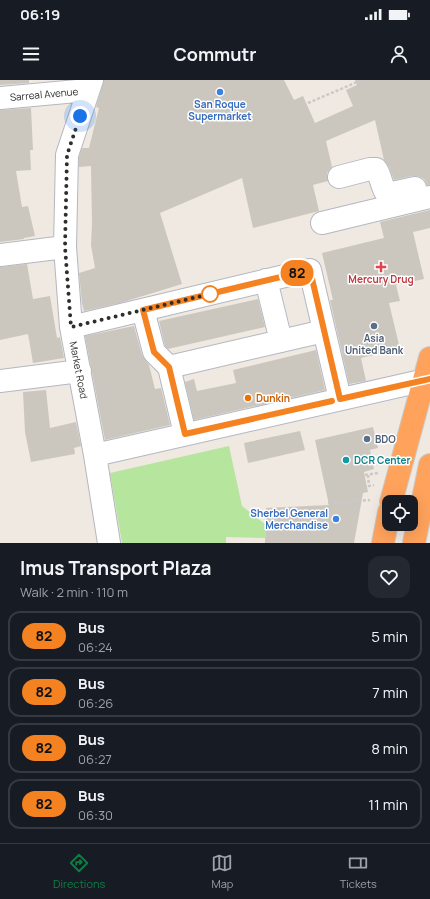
<!DOCTYPE html>
<html lang="en">
<head>
<meta charset="utf-8">
<style>
	:root { --surface:#171b24; --page:#242831; --text:#f1f3f6; --muted:#9ea1a6; --line:#363941; --accent:#0b8043 }
	body { margin:0; font-family:Manrope,sans-serif; background:var(--page); color:var(--text); height:100vh; display:flex; flex-direction:column; font-size:15px; white-space:nowrap }
	* { box-sizing:border-box; margin:0 }
	p { font-size:13px; color:var(--muted) }
	.icon { flex:none; width:22px; height:22px; fill:none; stroke:currentColor; stroke-width:2; stroke-linecap:round; stroke-linejoin:round }
	.map { position:relative; height:463px; overflow:hidden }
	.side { display:flex; flex-direction:column; background:var(--surface); flex:1 }
	.side>* { flex:none }
	.badge { padding:0 8px; border-radius:13px; font-size:14px; line-height:26px }
	.buttons { position:absolute; left:382px; top:415px; display:grid; gap:8px }
	.buttons a { display:grid; place-items:center; width:36px; height:36px; border-radius:8px; background:var(--surface); box-shadow:0 4px 16px #0002; font-size:20px }
	.you { position:absolute; width:20px; height:20px; margin:-10px; border:3px solid #fff; border-radius:50%; background:#1a73e8; box-shadow:0 0 0 6px #1a73e833 }
	.map>.badge { position:absolute; translate:-50% -50%; box-shadow:0 0 0 2px #fff }
	.round { display:grid; place-items:center; flex:none; width:42px; height:42px; border-radius:12px; background:var(--page) }
	.summary { display:flex; align-items:center; justify-content:space-between; height:68px; padding:0 20px }
	h1 { font-size:19px; font-weight:700; line-height:30px }
	ul { padding:0; list-style:none }
	li { display:flex; align-items:center; gap:12px; height:50px; margin:0 8px 6px; padding:0 12px; border:2px solid var(--line); border-radius:12px }
	li div { flex:1 }
	li b { display:block; font-size:15px }
	li em { font-style:normal }
	li .badge { min-width:44px; font-weight:700; text-align:center }
	.status { display:flex; justify-content:space-between; align-items:center; height:28px; padding:0 20px; background:var(--surface); direction:ltr }
	.status svg { height:11px; fill:currentColor }
	header { display:flex; justify-content:space-between; align-items:center; height:52px; padding:0 20px; background:var(--surface); font-size:18px; font-weight:700 }
	.tabs { display:flex; justify-content:space-around; align-items:center; height:56px; border-top:1px solid var(--line); background:var(--surface); font-size:11px; color:var(--muted) }
	.tabs a { display:grid; justify-items:center; gap:2px }
	.tabs .current { color:var(--accent) }
	.map>svg:first-child { display:block }
	.green { fill:#b6e59e }
	.building { fill:#cbc7bf }
	.lines { fill:none; stroke-linecap:round; stroke-linejoin:round }
	.minor-casing { stroke:#b4b7c1; stroke-width:24 }
	.highway-casing { stroke:#c9c9c9; stroke-width:24 }
	.path { stroke:#c9c9c9; stroke-width:2.5; stroke-dasharray:3 2; stroke-linecap:butt }
	.minor { stroke:#fff; stroke-width:22 }
	.highway { stroke:#ffa35c; stroke-width:22 }
	.line-casing { stroke:#fff; stroke-width:9 }
	.line { stroke:#f58220; stroke-width:6 }
	.walk { stroke:#2e2e2e; stroke-width:4; stroke-dasharray:0 7.2 }
	.shop-dot { fill:#3f7fe0; stroke:#fff; stroke-width:1.5 }
	.health-dot { fill:#e0444e; stroke:#fff; stroke-width:1.5 }
	.stop-dot { fill:#fff; stroke:#f58220; stroke-width:2 }
	.service-dot { fill:#5c6f8a; stroke:#fff; stroke-width:1.5 }
	.food-dot { fill:#e8710a; stroke:#fff; stroke-width:1.5 }
	.culture-dot { fill:#0f9aa8; stroke:#fff; stroke-width:1.5 }
	.labels { text-anchor:middle; stroke-width:3; stroke-linejoin:round; paint-order:stroke }
	.street-label { font-size:10px; fill:#2e2e2e; stroke:#fff }
	.shop-label { font-size:10px; font-weight:bold; fill:#366cbe; stroke:#fff }
	.health-label { font-size:10px; font-weight:bold; fill:#be3a42; stroke:#fff }
	.service-label { font-size:10px; font-weight:bold; fill:#4e5e75; stroke:#fff }
	.food-label { font-size:10px; font-weight:bold; fill:#c56008; stroke:#fff; text-anchor:start }
	.culture-label { font-size:10px; font-weight:bold; fill:#0d838f; stroke:#fff; text-anchor:start }
</style>
</head>
<body>
<div class="status"><b>06:19</b><svg viewBox="0 0 49 12"><path d="M0 12V9h3v3zM5 12V6h3v6zM10 12V3h3v9zM15 12V0h3v12zM26 1h20v11H26zM47 4h2v5h-2z"/></svg></div>
<header><svg class="icon" aria-label="menu" viewBox="0 0 24 24"><path d="M4 6h16M4 12h16M4 18h16"/></svg>Commutr<svg class="icon" aria-label="person" viewBox="0 0 24 24"><circle cx="12" cy="8" r="4"/><path d="M4 21q1-7 8-7t8 7"/></svg></header>
<div class="map">
<svg width="430" height="463" viewBox="0 0 430 463">
	<rect width="100%" height="100%" fill="#efe9e1"/>
	<path class="green" d="M229,366l13,60 23,18v14l-39,-1v6h-104l-12,-70z"/>
	<path class="building" d="M0,0h29v3l-29,2z
		M104,0h180l10,20 9,-4 12,27 38,-17 -7,-16 11,-5 -2,-5h75v105h-3l-3,-6 -6,-3h-6l-18,4 -5,-13 -5,-7 -9,-40 -49,21 6,26 -5,6 1,8 -15,4 6,26 -66,17 -11,-50 -82,35 22,71 -62,19 -36,8 -2,-8 -3,-30 16,-5 -4,-23 1,-21 -1,-58 -12,1v-10l3,-9h7l10,-40 -3,-1z
		M31,28l2,42h-3l1,20 -15,1 6,36 6,-1 7,30 -11,2v1l-24,3v-132z
		M430,130v18l-17,4 11,47 -28,6 4,16 -11,2 11,46 -39,9 5,23 -17,3 -19,-84h3l-11,-47 62,-15 -4,-16z
		M27,184l6,35 17,-3 7,42 3,-1 4,21 -31,5 -5,-29 -28,6v-73z
		M258,219l7,28 -97,22 -3,-3 -6,-25z
		M134,246l8,29 7,10 6,24 6,-1 9,37 -65,15 -20,-104z
		M316,270l9,40 -131,30 -9,-38 9,-3 3,12 39,-8 -3,-13z
		M46,310l4,38 26,-6 5,24 -7,2 1,6 -44,8 -6,-30 -2,-40z
		M373,347l5,21 -8,2 4,19 -10,3 4,20 -5,1 -9,50h-89l1,-35 63,-3 -14,-65z
		M300,351l5,19 -57,13 -4,-20z"/>
	<g class="lines">
		<defs>
			<path id="minor" d="M92,0l-25,75 -2,92 6,80 24,128 14,88
				M0,18l88,-8
				M339,97l31,-8h6c5,7 5,16 10,24h6l23,-5
				M322,143l108,-26
				M0,175l65,-8
				M266,200l15,61
				M143,230l11,42 15,15 16,67
				M71,247l239,-57 30,129
				M169,287l155,-36
				M0,301l80,-10
				M95,375l335,-76"/>
			<path id="highway" d="M391,422l39,-144
				M383,463l6,-31
				M414,463l16,-78"/>
		</defs>
		<use href="#minor" class="minor-casing"/>
		<use href="#highway" class="highway-casing"/>
		<path class="path" d="M308,23l54,-23
			M365,395l13,-2
			M368,395l1,11 5,-1
			M328,423l42,-3"/>
		<use href="#minor" class="minor"/>
		<use href="#highway" class="highway"/>
	</g>
	<g class="lines">
		<defs>
			<path id="line" d="M332,321l-147,33 -16,-67 -15,-15 -11,-42 167,-40 30,129 90,-20"/>
		</defs>
		<use href="#line" class="line-casing"/>
		<use href="#line" class="line"/>
		<path class="walk" d="M80,36l-13,39 -2,92 6,80 139,-33"/>
	</g>
	<g class="shop-dot">
		<circle cx="220" cy="12" r="4"/>
		<circle cx="336" cy="439" r="4"/>
	</g>
	<path class="health-dot" d="M379 181h4v4h4v4h-4v4h-4v-4h-4v-4h4z"/>
	<circle class="stop-dot" cx="210" cy="214" r="8"/>
	<g class="service-dot">
		<circle cx="374" cy="246" r="4"/>
		<circle cx="367" cy="359" r="4"/>
	</g>
	<circle class="food-dot" cx="248" cy="318" r="4"/>
	<circle class="culture-dot" cx="346" cy="380" r="4"/>
	<g class="labels">
		<g class="street-label">
			<text transform="translate(44 14) rotate(-5)" y="4">Sarreal Avenue</text>
			<text transform="translate(79 290) rotate(79)" y="4">Market Road</text>
		</g>
		<g class="shop-label">
			<text x="220" y="28">San Roque<tspan x="220" dy="12">Supermarket</tspan></text>
			<text x="328" y="437" text-anchor="end">Sherbel General<tspan x="328" dy="12">Merchandise</tspan></text>
		</g>
		<g class="health-label">
			<text x="381" y="203">Mercury Drug</text>
		</g>
		<g class="service-label">
			<text x="374" y="262">Asia<tspan x="374" dy="12">United Bank</tspan></text>
			<text x="375" y="363" text-anchor="start">BDO</text>
		</g>
		<g class="food-label">
			<text x="256" y="322">Dunkin</text>
		</g>
		<g class="culture-label">
			<text x="354" y="384">DCR Center</text>
		</g>
	</g>
</svg>
<div class="buttons">
<a><svg class="icon" aria-label="locate" viewBox="0 0 24 24"><circle cx="12" cy="12" r="6"/><path d="M12 2v4M12 18v4M2 12h4M18 12h4"/></svg></a>
</div>
<div class="you" style="left:80px;top:36px"></div>
<b class="badge" style="left:297px;top:193px;background:#f58220;color:#111">82</b>
</div>
<section class="side">
<div class="summary"><div><h1>Imus Transport Plaza</h1><p>Walk · 2 min · 110 m</p></div><a class="round"><svg class="icon" aria-label="heart" viewBox="0 0 24 24"><path d="M12 20l-8-8c-3-5 5-10 8-4 3-6 11-1 8 4z"/></svg></a></div>
<ul>
<li><span class="badge" style="background:#f58220;color:#111">82</span><div><b>Bus</b><p>06:24</p></div><em>5 min</em></li>
<li><span class="badge" style="background:#f58220;color:#111">82</span><div><b>Bus</b><p>06:26</p></div><em>7 min</em></li>
<li><span class="badge" style="background:#f58220;color:#111">82</span><div><b>Bus</b><p>06:27</p></div><em>8 min</em></li>
<li><span class="badge" style="background:#f58220;color:#111">82</span><div><b>Bus</b><p>06:30</p></div><em>11 min</em></li>
</ul>
</section>
<nav class="tabs">
<a class="current"><svg class="icon" aria-label="directions" viewBox="0 0 24 24"><path d="M12 3l9 9-9 9-9-9zM9 14v-3h6M13 9l2 2-2 2"/></svg>Directions</a>
<a><svg class="icon" aria-label="map" viewBox="0 0 24 24"><path d="M3 6l6-2 6 2 6-2v14l-6 2-6-2-6 2zM9 4v14M15 6v14"/></svg>Map</a>
<a><svg class="icon" aria-label="tickets" viewBox="0 0 24 24"><path d="M3 7h18v10H3zM15 7v10"/></svg>Tickets</a>
</nav>
</body>
</html>
